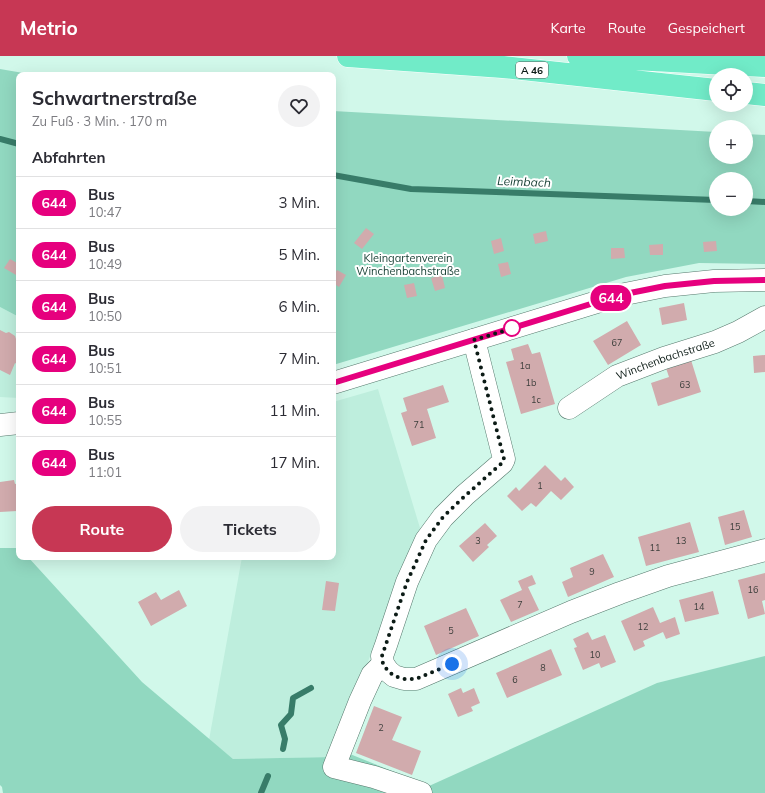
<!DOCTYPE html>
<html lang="de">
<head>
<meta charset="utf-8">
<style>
	:root { --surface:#fff; --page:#f2f2f3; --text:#2b2b33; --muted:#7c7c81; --line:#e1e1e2; --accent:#c73754 }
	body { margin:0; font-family:Mulish,sans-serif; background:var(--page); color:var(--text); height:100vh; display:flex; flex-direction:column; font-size:15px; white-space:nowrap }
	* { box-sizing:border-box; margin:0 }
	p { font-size:13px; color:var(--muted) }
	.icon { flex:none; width:22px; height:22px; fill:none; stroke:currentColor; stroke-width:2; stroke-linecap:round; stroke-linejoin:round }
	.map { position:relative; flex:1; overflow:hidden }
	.sheet { position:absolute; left:16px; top:16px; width:320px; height:488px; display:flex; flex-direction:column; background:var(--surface); border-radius:8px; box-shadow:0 4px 16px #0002 }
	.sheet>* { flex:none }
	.badge { padding:0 8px; border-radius:13px; font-size:14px; line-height:26px }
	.fabs { position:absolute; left:709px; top:12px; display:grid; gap:8px }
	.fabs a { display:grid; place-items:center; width:44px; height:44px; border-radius:50%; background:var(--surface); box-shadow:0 4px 16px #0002; font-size:20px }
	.you { position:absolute; width:20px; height:20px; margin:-10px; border:3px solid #fff; border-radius:50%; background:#1a73e8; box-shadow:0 0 0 6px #1a73e833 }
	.map>.badge { position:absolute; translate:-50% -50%; box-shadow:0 0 0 2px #fff }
	h2 { padding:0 16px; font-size:15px; line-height:36px }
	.round { display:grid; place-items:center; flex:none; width:42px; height:42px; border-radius:21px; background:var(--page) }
	.headline { display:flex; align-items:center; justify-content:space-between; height:68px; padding:0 16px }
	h1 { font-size:19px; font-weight:700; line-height:30px }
	.cta { display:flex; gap:8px; margin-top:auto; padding:8px 16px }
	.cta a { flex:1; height:46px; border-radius:24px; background:var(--accent); color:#fff; font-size:16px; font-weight:700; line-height:46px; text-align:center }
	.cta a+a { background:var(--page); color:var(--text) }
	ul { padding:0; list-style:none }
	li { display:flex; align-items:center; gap:12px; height:52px; padding:0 16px; border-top:1px solid var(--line) }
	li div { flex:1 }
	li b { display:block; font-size:15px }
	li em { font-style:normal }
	li .badge { min-width:44px; font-weight:700; text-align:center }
	header { display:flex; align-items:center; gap:24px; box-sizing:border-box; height:56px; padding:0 20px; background:var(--accent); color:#fff }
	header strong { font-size:19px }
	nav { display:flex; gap:22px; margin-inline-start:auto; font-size:14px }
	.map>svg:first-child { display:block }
	.built { fill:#beeedd }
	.green { fill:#91d8c0; fill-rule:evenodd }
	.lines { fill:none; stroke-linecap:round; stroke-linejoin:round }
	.stream { stroke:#387c69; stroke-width:6 }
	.building { fill:#d1abad }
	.minor-casing { stroke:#56796d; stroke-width:23 }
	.highway-casing { stroke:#fff; stroke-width:23 }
	.minor { stroke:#fff; stroke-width:22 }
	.highway { stroke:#71ebc8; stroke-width:22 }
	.line-casing { stroke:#fff; stroke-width:9 }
	.line { stroke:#e6007e; stroke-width:6 }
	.walk { stroke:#0c1b16; stroke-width:4; stroke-dasharray:0 7.2 }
	.stop-dot { fill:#fff; stroke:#e6007e; stroke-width:2 }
	.labels { text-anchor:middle; stroke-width:4; stroke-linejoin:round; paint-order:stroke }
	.number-label { font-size:9px; fill:#3d3f3c }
	.shield { fill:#fff; stroke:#555f5c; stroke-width:1 }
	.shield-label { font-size:10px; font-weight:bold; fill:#0c1b16 }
	.park-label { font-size:11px; fill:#153e32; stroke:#fff }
	.street-label { font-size:11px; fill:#0c1b16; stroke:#fff }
	.water-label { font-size:12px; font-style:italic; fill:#153e33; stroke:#fff }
</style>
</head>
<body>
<header>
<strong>Metrio</strong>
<nav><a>Karte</a><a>Route</a><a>Gespeichert</a></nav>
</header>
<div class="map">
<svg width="765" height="737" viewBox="0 0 765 737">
	<rect width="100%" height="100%" fill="#d1f8ea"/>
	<path class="built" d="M0,251l19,10v81l-19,-1z
		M378,333l42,139 -40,100 -46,129 -101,2 -24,-19 33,-183h91v-155z"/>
	<path class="green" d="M0,13l35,6h-16v242l-19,-10z
		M333,55l383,21v25h30v-23l19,1v129l-66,-1 -73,14 -293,88zM716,123h30v30h-30z
		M0,492h19v9h9l114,125 91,77 101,-2 11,-5 84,34 228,-103 108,-27v137h-762l-1,-6 -2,-2z"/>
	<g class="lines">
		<path class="stream" d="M0,83l19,5
			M333,119l78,14 305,11
			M746,145l19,1
			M283,693l2,-10 -4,-14 10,-11 2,-16 18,-10
			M261,737l7,-17"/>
	</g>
	<path class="building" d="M366,172l8,6 -12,15 -8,-6z
		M546,175l2,10 -13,3 -2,-10z
		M501,182l3,13 -10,3 -3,-13z
		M716,185l1,10 -13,1 -1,-10z
		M663,188v11h-13l-1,-10z
		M611,192h13l1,10 -14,1z
		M10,203l9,5v6l-3,5 -12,-7z
		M508,206l3,12 -10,3 -3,-13z
		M337,214l9,5 -7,12 -6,-4v-6z
		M442,219l3,13 -10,3 -4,-13z
		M414,227l3,13 -10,2 -3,-13z
		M684,247l3,17 -25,5 -3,-17z
		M627,265l14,24 -33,20 -15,-24z
		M0,274l6,3 3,-1 6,4 1,3 3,1v20l-2,4 -2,-1 -5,12 -10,-5z
		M528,288l4,10 8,-2 15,52 -34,10 -15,-52 8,-2 -3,-11z
		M765,299v17l-11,1 -1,-17z
		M691,304l10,32 -43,14 -7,-23 18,-6 -3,-9z
		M443,329l6,17 -22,7 9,29 -24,8 -11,-33 6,-2 -4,-13z
		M545,409l16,16 4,-4 9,10 -13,13 -10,-9 -15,16 -5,-4 -9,8 -15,-15 9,-9 3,4z
		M14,424l1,4 4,-1v31h-2v-3l-17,1v-30z
		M744,454l8,27 -27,8 -7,-28z
		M690,466l9,30 -53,14 -8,-29z
		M485,467l12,13 -10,9 2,2 -16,15 -14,-16z
		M603,498l11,23 -46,20 -6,-15 11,-5 -3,-9z
		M765,517v27l-3,1 3,13 -17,5 -10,-39z
		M532,519l4,9 -8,3 11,23 -28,12 -11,-22 22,-10 -4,-9z
		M326,525l13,2 -4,28 -13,-1z
		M179,534l8,16 -36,20 -13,-24 18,-10 5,8z
		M713,535l6,23 -34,8 -6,-22z
		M653,551l7,16 15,-6 5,17 -14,5 -3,-7 -20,9 2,5 -11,5 -13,-30z
		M466,552l13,28 -43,19 -12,-29z
		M588,576l4,8 13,-5 11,27 -15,6 -2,-5 -16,7 -9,-22 3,-1 -4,-8z
		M551,593l11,26 -55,23 -11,-25z
		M461,632l2,5 11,-5 6,15 -9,4 2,4 -15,6 -10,-23z
		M374,650l28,11 -10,23 29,11 -9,24 -56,-22z"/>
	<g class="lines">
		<defs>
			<g id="minor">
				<path d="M474,284l30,119 -2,4 -37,32 -22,22 -17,23 -19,42 -21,63 -4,11 1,8 5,7 6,5 10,3h12l155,-67 49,-19 48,-17 97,-26"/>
				<path d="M333,327l287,-88 45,-9 49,-5 51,-1"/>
				<path id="s1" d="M569,352l48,-32 47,-18 51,-16 23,-10 27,-15"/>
				<path d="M0,369l19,-2"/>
				<path d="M383,608l-11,11 -12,26 -26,66 40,10 47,16"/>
			</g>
			<path id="highway" d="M348,0l155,11 213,23
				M578,0l187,10
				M746,37l19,2"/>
		</defs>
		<use href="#minor" class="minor-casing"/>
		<use href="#highway" class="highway-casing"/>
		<use href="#minor" class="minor"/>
		<use href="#highway" class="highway"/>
	</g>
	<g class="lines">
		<defs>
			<path id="line" d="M333,327l287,-88 45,-9 49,-5 51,-1"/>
		</defs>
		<use href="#line" class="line-casing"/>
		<use href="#line" class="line"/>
		<path class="walk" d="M452,608l-36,15h-12l-10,-3 -6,-5 -5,-7 -1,-8 4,-12 21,-62 19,-42 17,-23 23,-22 36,-32 2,-4 -30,-119 43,-13 -5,1"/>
	</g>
	<circle class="stop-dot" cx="512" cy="272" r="8"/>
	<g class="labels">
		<g class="number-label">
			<text x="617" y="290">67</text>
			<text x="525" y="313">1a</text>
			<text x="531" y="330">1b</text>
			<text x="685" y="332">63</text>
			<text x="536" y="347">1c</text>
			<text x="419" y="372">71</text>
			<text x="540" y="433">1</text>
			<text x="735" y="474">15</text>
			<text x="478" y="488">3</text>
			<text x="681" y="488">13</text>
			<text x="655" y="495">11</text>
			<text x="592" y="519">9</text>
			<text x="753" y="537">16</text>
			<text x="520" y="552">7</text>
			<text x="699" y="554">14</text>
			<text x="643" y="574">12</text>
			<text x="451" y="578">5</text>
			<text x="595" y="602">10</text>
			<text x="543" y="615">8</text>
			<text x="515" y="627">6</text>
			<text x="381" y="675">2</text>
		</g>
		<rect class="shield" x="516" y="6" width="32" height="16" rx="3"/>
		<g class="shield-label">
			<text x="532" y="18">A 46</text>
		</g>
		<g class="park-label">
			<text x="408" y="206">Kleingartenverein<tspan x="408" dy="13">Winchenbachstraße</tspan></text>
		</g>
		<g class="street-label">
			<text dy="4" stroke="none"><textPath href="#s1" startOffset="109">Winchenbachstraße</textPath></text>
		</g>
		<g class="water-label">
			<text transform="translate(524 126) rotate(2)" y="4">Leimbach</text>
		</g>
	</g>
</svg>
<div class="fabs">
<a><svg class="icon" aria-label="locate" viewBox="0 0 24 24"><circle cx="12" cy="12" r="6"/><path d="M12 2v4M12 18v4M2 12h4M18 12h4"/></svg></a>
<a>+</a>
<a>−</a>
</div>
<div class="you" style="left:452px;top:608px"></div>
<b class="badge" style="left:611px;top:242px;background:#e6007e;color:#fff">644</b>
<section class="sheet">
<div class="headline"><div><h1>Schwartnerstraße</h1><p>Zu Fuß · 3 Min. · 170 m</p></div><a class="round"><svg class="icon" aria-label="heart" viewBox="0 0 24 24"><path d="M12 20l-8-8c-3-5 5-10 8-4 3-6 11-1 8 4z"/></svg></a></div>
<h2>Abfahrten</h2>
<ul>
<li><span class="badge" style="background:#e6007e;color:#fff">644</span><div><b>Bus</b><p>10:47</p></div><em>3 Min.</em></li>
<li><span class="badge" style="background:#e6007e;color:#fff">644</span><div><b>Bus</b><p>10:49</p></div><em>5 Min.</em></li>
<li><span class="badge" style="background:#e6007e;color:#fff">644</span><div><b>Bus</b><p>10:50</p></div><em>6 Min.</em></li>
<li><span class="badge" style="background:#e6007e;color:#fff">644</span><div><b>Bus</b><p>10:51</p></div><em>7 Min.</em></li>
<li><span class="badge" style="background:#e6007e;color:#fff">644</span><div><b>Bus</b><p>10:55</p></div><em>11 Min.</em></li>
<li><span class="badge" style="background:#e6007e;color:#fff">644</span><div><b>Bus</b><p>11:01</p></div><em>17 Min.</em></li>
</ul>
<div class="cta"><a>Route</a><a>Tickets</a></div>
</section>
</div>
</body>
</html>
